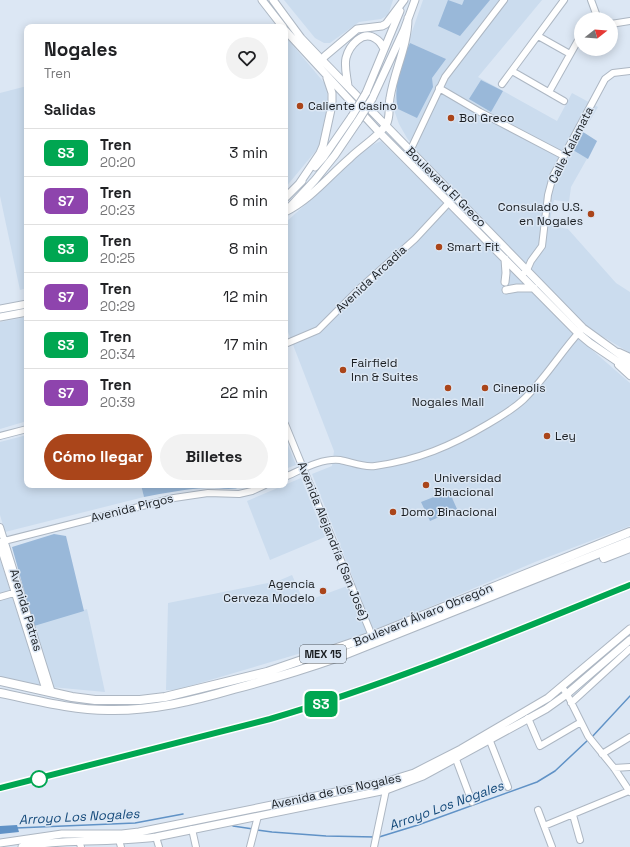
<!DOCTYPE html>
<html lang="es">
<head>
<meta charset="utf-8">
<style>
	:root { --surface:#fff; --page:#f2f2f2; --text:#202124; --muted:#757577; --line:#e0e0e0; --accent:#aa451a }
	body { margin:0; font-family:"Space Grotesk",sans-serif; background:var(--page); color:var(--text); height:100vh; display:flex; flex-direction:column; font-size:15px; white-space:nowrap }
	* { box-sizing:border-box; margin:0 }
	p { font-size:13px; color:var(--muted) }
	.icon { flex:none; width:22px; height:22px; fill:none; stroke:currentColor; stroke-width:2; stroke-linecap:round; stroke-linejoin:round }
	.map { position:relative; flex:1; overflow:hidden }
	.panel { position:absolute; left:24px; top:24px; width:264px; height:464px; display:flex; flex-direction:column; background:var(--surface); border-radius:8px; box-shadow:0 2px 10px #0003 }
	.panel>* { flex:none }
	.badge { padding:0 8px; border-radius:6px; font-size:14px; line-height:26px }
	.needle { width:26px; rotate:73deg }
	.tools { position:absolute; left:574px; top:12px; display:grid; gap:8px }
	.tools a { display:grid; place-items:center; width:44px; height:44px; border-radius:50%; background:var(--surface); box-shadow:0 2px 10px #0003; font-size:20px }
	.map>.badge { position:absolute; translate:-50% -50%; box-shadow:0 0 0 2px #fff }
	h2 { padding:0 20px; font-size:15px; line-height:36px }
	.round { display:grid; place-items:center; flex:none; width:42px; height:42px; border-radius:21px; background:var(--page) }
	.headline { display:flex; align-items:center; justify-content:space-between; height:68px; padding:0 20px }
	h1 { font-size:19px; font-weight:600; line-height:30px }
	.cta { display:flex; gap:8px; margin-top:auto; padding:8px 20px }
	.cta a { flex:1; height:46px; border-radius:24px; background:var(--accent); color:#fff; font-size:16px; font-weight:600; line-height:46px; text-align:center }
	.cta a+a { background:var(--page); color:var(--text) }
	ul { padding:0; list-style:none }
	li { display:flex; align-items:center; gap:12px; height:48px; padding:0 20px; border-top:1px solid var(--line) }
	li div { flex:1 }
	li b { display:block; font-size:15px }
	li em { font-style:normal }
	li .badge { min-width:44px; font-weight:700; text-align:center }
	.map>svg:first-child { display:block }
	.built { fill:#cbdcee }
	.green { fill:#99b8d9 }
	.water { fill:#6092c6 }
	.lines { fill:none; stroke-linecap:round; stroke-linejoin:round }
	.stream { stroke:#6092c6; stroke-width:1.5 }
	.minor-casing { stroke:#adb7c3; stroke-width:8 }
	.major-casing { stroke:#adb7c3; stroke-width:9 }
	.highway-casing { stroke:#adb7c3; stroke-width:10 }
	.minor { stroke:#fff; stroke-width:6 }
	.major { stroke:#fff; stroke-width:7 }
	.highway { stroke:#fff; stroke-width:8 }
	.rail { stroke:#3a4045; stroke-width:1.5; stroke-dasharray:7 7; stroke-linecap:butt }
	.major-bridge-casing { stroke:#adb7c3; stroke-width:9; stroke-linecap:butt }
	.major-bridge { stroke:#fff; stroke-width:7 }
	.line-casing { stroke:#fff; stroke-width:9 }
	.line { stroke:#00a651; stroke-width:6 }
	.poi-dot { fill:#aa451a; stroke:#dce7f4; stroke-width:1.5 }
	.stop-dot { fill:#fff; stroke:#00a651; stroke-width:2 }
	.labels { text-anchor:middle; stroke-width:3; stroke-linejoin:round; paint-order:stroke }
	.shield { fill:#dce7f4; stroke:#545a61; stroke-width:1 }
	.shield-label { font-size:11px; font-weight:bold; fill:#1a1e22 }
	.poi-label { font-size:12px; fill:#1a1e22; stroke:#dce7f4; text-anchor:start }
	.street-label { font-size:12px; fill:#1a1e22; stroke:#dce7f4 }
	.water-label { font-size:13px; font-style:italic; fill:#124879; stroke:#dce7f4 }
</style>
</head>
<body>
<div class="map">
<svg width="630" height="847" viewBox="0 0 630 847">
	<rect width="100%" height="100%" fill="#dce7f4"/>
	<path class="built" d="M284,0h109l-5,15 -7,4 -22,3 -29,21h-6l-9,-5z
		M423,0h119l-64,77 79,44 15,-28 26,14 -15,25 14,9 -26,46 -2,15 -15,-2 -5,25 19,4 48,54 14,9v61l-40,-24 -8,-7 -166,-172 -9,-12 -8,-14 -6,-17 14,-61z
		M285,36l41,49 2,17 -9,45 -34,41z
		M27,86v202l-7,2 -20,-94v-103z
		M381,141l203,202 46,40v143l-95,36 -169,72 -190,56h-10l2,-87 110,-22 14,-6 12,27 51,-19 -43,-109 20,-8 2,-15 -49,-127v-101l83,-76z
		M27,317v104l-27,8v-107z
		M27,435v50h114l3,12 -139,35 -5,-17v-73z
		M285,438l11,27 -11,4z
		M301,478l24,59 -55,23 -23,-59z
		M0,559l22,69 65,-19 18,83 -65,-6 -40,-9z"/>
	<path class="green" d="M448,0l14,5 2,-5h26l-30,36 -22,-10z
		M410,43l36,16 -14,19 1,9 -16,31 -19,-9c-5,-22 2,-46 12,-66z
		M481,80l22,11 -12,21 -22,-13z
		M583,132l14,9 -9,18 -15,-9z
		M141,485h101l1,1c-13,6 -24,1 -37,2 -21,1 -41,5 -62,9z
		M449,491l8,18 -27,12 -9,-19z
		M54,534l12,2 18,75 -50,15 -22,-79z"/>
	<path class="water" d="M17,825l2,7 -19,2v-8z"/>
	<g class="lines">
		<path class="stream" d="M591,738l39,-42
			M233,826l20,3
			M16,828l119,-5 48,-9
			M257,830l15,2 54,4 49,1
			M379,837l39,-12 119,-43 18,-11 33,-31"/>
		<defs>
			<path id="minor" d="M591,0l7,19
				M611,24l19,-3
				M538,36l32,18
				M512,71l52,30
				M502,84l62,-84
				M439,88l41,24 84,44
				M549,92l32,-57
				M410,151l35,-74 59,-77
				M524,273l3,-3 4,-9 11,-15 6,-51 5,-19 52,-97 8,-6 17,-2
				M285,344l33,-14 41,-41 56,-50 40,-43
				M619,352l11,5
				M618,365l12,11
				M285,424l87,212
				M0,436l27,-7
				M285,477c16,-7 36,-19 55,-17 11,2 24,8 35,6 43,-6 76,-20 113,-42 12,-7 24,-14 35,-24 22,-21 37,-47 58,-70
				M0,527l52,166
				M0,542l174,-44 34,-5 31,1 13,-3 13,-6
				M0,546l46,145
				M0,597l17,-5
				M562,687l5,7 21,42 26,32 16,24
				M571,703l59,-54
				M528,718l12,28 41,-24
				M488,736l20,51
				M454,754l18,48
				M602,754l28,-17
				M614,768l16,-1
				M538,810l14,37
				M573,815l7,25
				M544,826l85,-35
				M192,829l4,18
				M156,837l3,10
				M119,840l2,7
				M79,841l2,6
				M250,847l8,-31
				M374,847l12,-57 -1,-8"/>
			<path id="major" d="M262,0l21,27
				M273,0l28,38 21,22 261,268 47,34
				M285,30l94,102 199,201 12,10 40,27
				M322,63v-3l3,-4 32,-27 25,-3 4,-2 18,-24
				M348,86c-1,-9 -4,-19 -2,-28 3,-12 17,-29 30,-19 4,2 6,6 8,10
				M366,93l34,-82
				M372,99l32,-69 11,-30
				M315,167l8,-9 29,-42
				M299,184l21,-31 3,-7 9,-41v-12l-5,-15
				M285,198l17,-17
				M289,208l26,-28 20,-25 23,-34
				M285,212c26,-13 43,-35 65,-54 10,-10 28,-21 36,-33 5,-8 2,-17 4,-27 4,-27 18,-52 18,-80
				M505,282l1,-9 -1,-14
				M506,290l11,-2h17
				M0,309l27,-5
				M0,317l27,-5
				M0,843l62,-9h60l17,-2 246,-50 29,-9 47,-24 87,-51 82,-69
				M22,847c44,-9 90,-4 134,-10l230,-47 37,-14 123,-67 21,-15 63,-54"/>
			<path id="highway" d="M604,558l26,-10
				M0,681l72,16 23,3h45l25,-3 102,-25 105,-36 258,-104
				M0,693c35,7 72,17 108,17 44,1 85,-9 126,-21 34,-9 68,-19 102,-31l294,-117"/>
		</defs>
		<use href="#minor" class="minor-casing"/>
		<use href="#major" class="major-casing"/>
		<use href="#highway" class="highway-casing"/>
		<use href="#minor" class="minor"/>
		<use href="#major" class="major"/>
		<use href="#highway" class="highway"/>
		<path class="rail" d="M0,789l270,-70 79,-24 148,-56 133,-54"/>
		<defs>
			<path id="major-bridge" d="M352,116l14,-23
				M358,121l14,-22"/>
		</defs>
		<use href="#major-bridge" class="major-bridge-casing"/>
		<use href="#major-bridge" class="major-bridge"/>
	</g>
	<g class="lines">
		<defs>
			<path id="line" d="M0,788l270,-69c123,-36 241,-86 360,-134"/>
		</defs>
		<use href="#line" class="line-casing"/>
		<use href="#line" class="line"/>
	</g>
	<g class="poi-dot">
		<circle cx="300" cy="106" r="4"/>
		<circle cx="451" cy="118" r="4"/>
		<circle cx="591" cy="214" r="4"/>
		<circle cx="439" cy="247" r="4"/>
		<circle cx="343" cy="370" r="4"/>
		<circle cx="448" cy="388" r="4"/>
		<circle cx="485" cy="388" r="4"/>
		<circle cx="547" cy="436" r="4"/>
		<circle cx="426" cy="485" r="4"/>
		<circle cx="393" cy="512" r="4"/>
		<circle cx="323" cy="591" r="4"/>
	</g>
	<circle class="stop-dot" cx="39" cy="779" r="8"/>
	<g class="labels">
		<rect class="shield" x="300" y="645" width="46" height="18" rx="3"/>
		<g class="shield-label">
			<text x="323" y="658">MEX 15</text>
		</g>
		<g class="poi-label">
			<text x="308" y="110">Caliente Casino</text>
			<text x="459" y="122">Bol Greco</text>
			<text x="583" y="211" text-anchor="end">Consulado U.S.<tspan x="583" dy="14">en Nogales</tspan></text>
			<text x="447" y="251">Smart Fit</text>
			<text x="351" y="367">Fairfield<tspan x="351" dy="14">Inn &amp; Suites</tspan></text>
			<text x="493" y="392">Cinepolis</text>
			<text x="448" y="406" text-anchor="middle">Nogales Mall</text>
			<text x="555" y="440">Ley</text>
			<text x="434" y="482">Universidad<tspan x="434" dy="14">Binacional</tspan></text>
			<text x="401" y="516">Domo Binacional</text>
			<text x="315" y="588" text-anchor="end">Agencia<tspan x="315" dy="14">Cerveza Modelo</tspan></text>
		</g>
		<g class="street-label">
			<text transform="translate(571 145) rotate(-63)" y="4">Calle Kalamata</text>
			<text transform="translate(446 187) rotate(45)" y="4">Boulevard El Greco</text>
			<text transform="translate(371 279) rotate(-43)" y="4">Avenida Arcadia</text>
			<text transform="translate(132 508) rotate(-14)" y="4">Avenida Pirgos</text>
			<text transform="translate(333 541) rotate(68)" y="4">Avenida Alejandría (San José)</text>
			<text transform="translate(26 610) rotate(73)" y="4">Avenida Patras</text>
			<text transform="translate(423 615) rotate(-22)" y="4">Boulevard Álvaro Obregón</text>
			<text transform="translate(336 791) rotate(-12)" y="4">Avenida de los Nogales</text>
		</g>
		<g class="water-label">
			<text transform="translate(446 805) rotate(-20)" y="5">Arroyo Los Nogales</text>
			<text transform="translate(79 816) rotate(-3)" y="5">Arroyo Los Nogales</text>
		</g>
	</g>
</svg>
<div class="tools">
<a><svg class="needle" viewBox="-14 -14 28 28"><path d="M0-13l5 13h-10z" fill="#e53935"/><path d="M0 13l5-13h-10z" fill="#757577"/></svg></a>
</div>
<b class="badge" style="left:321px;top:704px;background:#00a651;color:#fff">S3</b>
<section class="panel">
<div class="headline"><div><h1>Nogales</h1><p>Tren</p></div><a class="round"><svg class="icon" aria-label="heart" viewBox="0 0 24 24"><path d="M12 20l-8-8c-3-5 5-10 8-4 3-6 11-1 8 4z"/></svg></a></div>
<h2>Salidas</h2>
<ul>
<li><span class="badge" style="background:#00a651;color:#fff">S3</span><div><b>Tren</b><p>20:20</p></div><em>3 min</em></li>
<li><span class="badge" style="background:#8e44ad;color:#fff">S7</span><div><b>Tren</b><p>20:23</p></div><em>6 min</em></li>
<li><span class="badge" style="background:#00a651;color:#fff">S3</span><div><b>Tren</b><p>20:25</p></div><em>8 min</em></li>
<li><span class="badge" style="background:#8e44ad;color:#fff">S7</span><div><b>Tren</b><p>20:29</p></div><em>12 min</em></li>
<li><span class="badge" style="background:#00a651;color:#fff">S3</span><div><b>Tren</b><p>20:34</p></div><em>17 min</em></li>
<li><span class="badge" style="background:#8e44ad;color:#fff">S7</span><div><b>Tren</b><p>20:39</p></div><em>22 min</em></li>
</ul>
<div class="cta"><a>Cómo llegar</a><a>Billetes</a></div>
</section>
</div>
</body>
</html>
